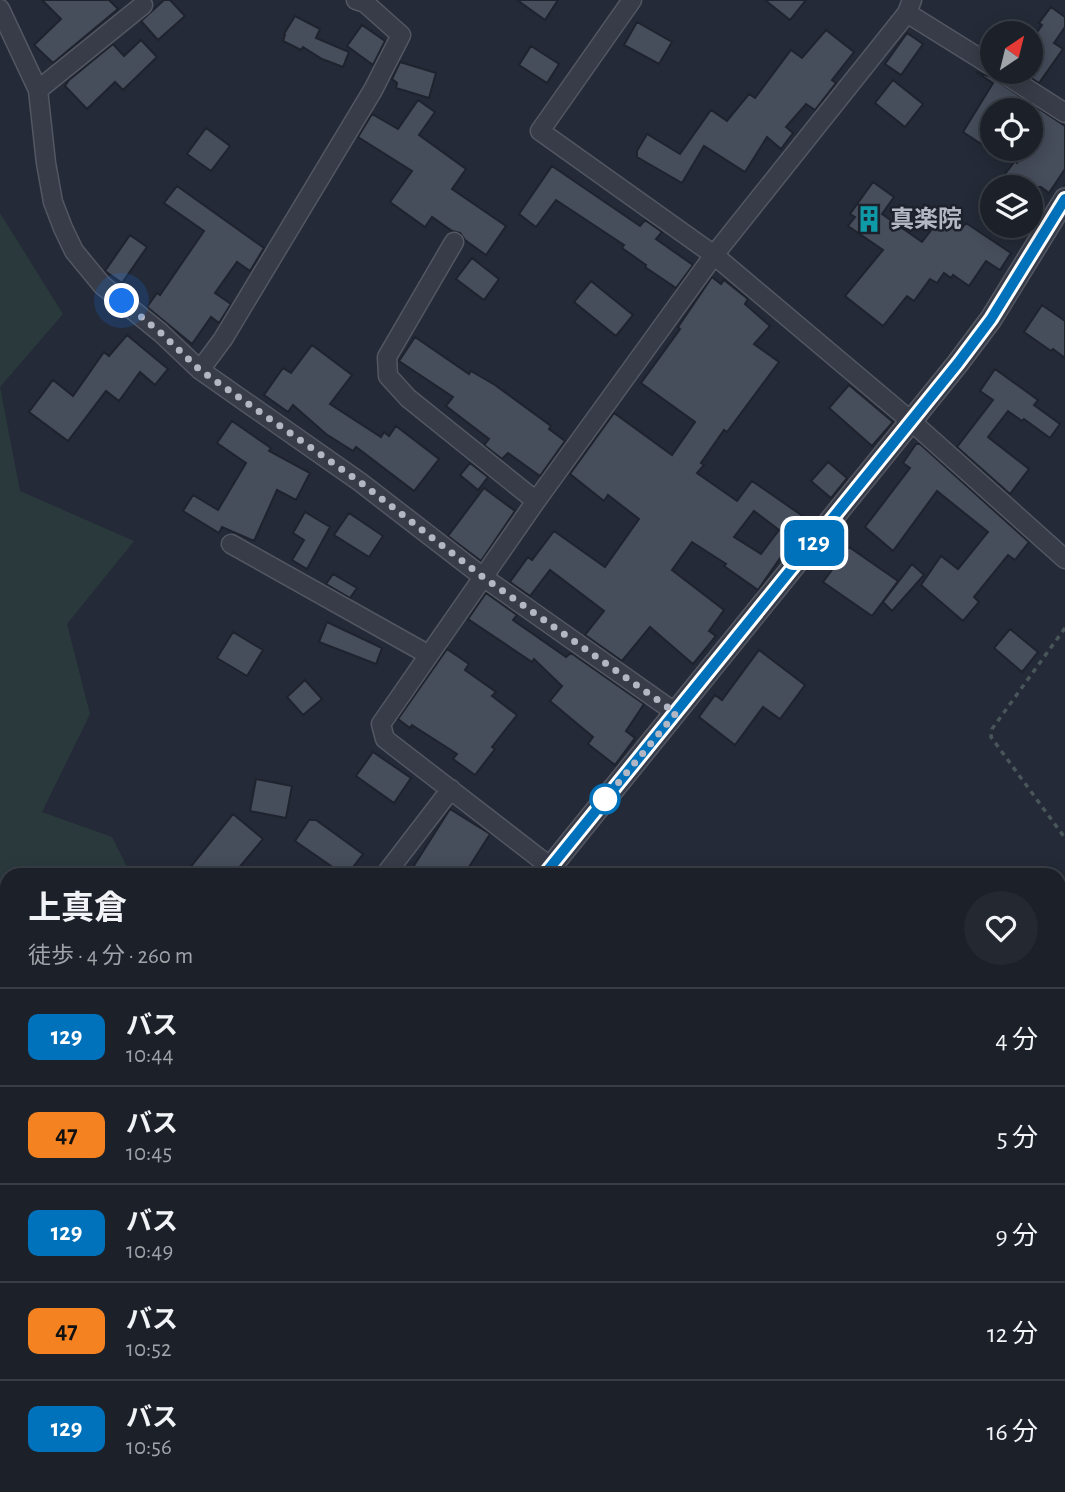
<!DOCTYPE html>
<html lang="ja">
<head>
<meta charset="utf-8">
<style>
	:root { --surface:#1b2029; --page:#242831; --text:#f1f3f6; --muted:#a0a3a8; --line:#393e46 }
	body { margin:0; font-family:"Alegreya Sans","Noto Sans JP",sans-serif; background:var(--page); color:var(--text); height:100vh; display:flex; flex-direction:column; font-size:26px; white-space:nowrap }
	* { box-sizing:border-box; margin:0 }
	p { font-size:23px; color:var(--muted) }
	.icon { flex:none; width:38px; height:38px; fill:none; stroke:currentColor; stroke-width:2; stroke-linecap:round; stroke-linejoin:round }
	.map { position:relative; flex:1; overflow:hidden }
	.sheet { position:absolute; left:0px; top:868px; width:1066px; height:625px; display:flex; flex-direction:column; background:var(--surface); border-radius:21px 21px 0 0; box-shadow:0 4px 18px #0003,0 0 0 2px var(--line) }
	.sheet>* { flex:none }
	.badge { padding:0 14px; border-radius:10px; font-size:24px; line-height:46px }
	.needle { width:46px; rotate:35deg }
	.tools { position:absolute; left:980px; top:21px; display:grid; gap:14px }
	.tools a { display:grid; place-items:center; width:63px; height:63px; border-radius:50%; background:var(--surface); box-shadow:0 4px 18px #0003,0 0 0 2px var(--line); font-size:35px }
	.you { position:absolute; width:35px; height:35px; margin:-18px; border:5px solid #fff; border-radius:50%; background:#1a73e8; box-shadow:0 0 0 10px #1a73e833 }
	.map>.badge { position:absolute; translate:-50% -50%; box-shadow:0 0 0 4px #fff }
	.round { display:grid; place-items:center; flex:none; width:74px; height:74px; border-radius:37px; background:var(--page) }
	.head { display:flex; align-items:center; justify-content:space-between; height:119px; padding:0 28px }
	h1 { font-size:33px; font-weight:700; line-height:52px }
	ul { padding:0; list-style:none }
	li { display:flex; align-items:center; gap:21px; height:98px; padding:0 28px; border-top:2px solid var(--line) }
	li div { flex:1 }
	li b { display:block; font-size:26px }
	li em { font-style:normal }
	li .badge { min-width:77px; font-weight:700; text-align:center }
	.map>svg:first-child { display:block }
	.green { fill:#2a3a3c }
	.lines { fill:none; stroke-linecap:round; stroke-linejoin:round }
	.stream { stroke:#3c465e; stroke-width:6 }
	.building { fill:#464d5b; stroke:#1f232e; stroke-width:2; fill-rule:evenodd }
	.minor-casing { stroke:#535762; stroke-width:21 }
	.tertiary-casing { stroke:#535762; stroke-width:24 }
	.trunk-casing { stroke:#40444f; stroke-width:32 }
	.path { stroke:#485559; stroke-width:3.5; stroke-dasharray:5 5; stroke-linecap:butt }
	.minor { stroke:#383c48; stroke-width:18 }
	.tertiary { stroke:#383c48; stroke-width:21 }
	.trunk { stroke:#61605e; stroke-width:28 }
	.line-casing { stroke:#fff; stroke-width:16 }
	.line { stroke:#0072bc; stroke-width:10 }
	.walk { stroke:#b3b7c4; stroke-width:7; stroke-dasharray:0 12.6 }
	.stop-dot { fill:#fff; stroke:#0072bc; stroke-width:3.5 }
	.labels { text-anchor:middle; stroke-width:5; stroke-linejoin:round; paint-order:stroke }
	.poi-label { font-size:24px; font-weight:bold; fill:#b3b7c4; stroke:#1d212c; text-anchor:start }
</style>
</head>
<body>
<div class="map">
<svg width="1065" height="1492" viewBox="0 0 1065 1492">
	<rect width="100%" height="100%" fill="#242a37"/>
	<path class="green" d="M0,213l63,101 -63,73 20,104 114,50 -67,83 23,90 -48,98 70,25 19,38h-124v239l-7,-2z
		M0,1208l7,5v273h335l-3,6h-339z"/>
	<g class="lines">
		<path class="stream" d="M1059,1086l6,-2
			M476,1492l9,-6"/>
	</g>
	<path class="building" d="M42,0h67l9,9 -65,54 -19,-18 27,-26z
		M164,0h6l15,16 -27,24 -17,-19z
		M517,0h41l-13,20z
		M765,0h41l-16,20z
		M1051,7l14,10v10l-11,16 9,6 -24,34 -17,-11h9v-31l11,-16 -3,-2z
		M295,16l25,13 -4,9 33,14 -6,15 -21,-8 -19,-12 -2,3 -18,-9 2,-6 -1,-1z
		M637,22l35,20 -13,22 -35,-19z
		M362,25l23,16 -12,24 -26,-19z
		M826,30l28,22 -22,28 4,3 -21,27 -9,-6 -20,23 7,6 -12,16 -14,-12 -22,35 -41,-26 -22,37 -45,-26v-6l10,-17 33,20 31,-44 16,11 22,-27 6,4 36,-48 11,8z
		M907,33l16,11 -22,31 -16,-11z
		M141,40l16,17 -34,33 -8,-8 -28,27 -22,-23 4,-6 44,-36 11,12z
		M531,46l28,18 -12,19 -28,-18z
		M400,62l36,11 -7,25 -33,-10 1,-5 -5,-4z
		M976,72l15,5 74,49v43l-16,24 -8,-6h-46l20,-26 2,2 9,-14h5v-39h-39v41l-29,-19 30,-49z
		M893,80l30,24 -18,23 -30,-24z
		M418,100l17,12 -16,23 47,34 -14,20 54,37 -20,29 -21,-15 -5,-7 -8,-2 -20,-14 -7,10 -35,-25 22,-31 -54,-34 14,-23 26,15z
		M206,128l24,18 -19,25 -24,-17z
		M552,166l88,60 5,-6 17,12 -6,7 37,26 -17,23 -31,-21 1,-2 -24,-17 2,-3 -68,-45 -20,27 -17,-13z
		M873,182l21,15 -12,17 40,28 21,-27 18,14 5,-6 45,30 -11,17 -14,-9 -17,25 -16,-11 -2,3 -7,-5 -7,10 -7,-4 -16,22 -7,-5 -24,30 -38,-30 38,-46 -35,-24 7,-9 -5,-3z
		M177,186l87,62 -14,23 -13,-9 -22,31 16,11 -12,19 -8,-6 -19,27 -45,-37 10,-14 3,2 44,-64 -40,-28z
		M130,235l17,12 -25,36 -17,-12z
		M472,258l27,21 -15,21 -28,-21z
		M712,277l9,7 3,-4 24,19 -3,5 25,22 -16,18 25,18 -52,70 -3,-2 -23,33 3,2 -7,8 40,28 15,-20 55,38 -49,71 -34,-24 2,-2 -34,-22 -20,28 52,40 -15,21 7,5 -23,28 -43,-37 -28,34 -37,-26 19,-24 -54,-41 -20,26 -20,-14 18,-25 4,3 22,-29 51,36 34,-48 -31,-24 -4,6 -34,-27 44,-61 58,42 23,-33 -54,-39 39,-54 -2,-2zM754,511l25,19 -18,24 -27,-17z
		M591,281l42,34 -17,21 -42,-34z
		M1042,305l23,16v37l-12,-9 -2,2 -27,-19z
		M127,335l41,34 -13,16 -15,-13 -21,29 -13,-10 -38,50 -39,-29 24,-32 20,16 31,-44 5,4z
		M415,337l54,37 2,-3 24,14 56,41 -2,3 16,12 -25,35 -32,-23 -6,6 -18,-14 5,-6 -43,-33 7,-9 -54,-36z
		M312,345l40,30 -22,29 51,33 3,-5 5,4 7,-10 43,33 -25,32 -58,-44 -3,4 -27,-17 -33,-29 -5,7 -24,-17 19,-27 8,5z
		M995,369l43,31 -4,5 26,19 -10,14 -26,-19 -2,2 -14,-10 -20,26 41,32 -19,25 -53,-47 36,-47 -13,-9z
		M849,385l44,37 -21,24 -43,-38z
		M232,421l39,27 -2,3 41,22 -14,27 -19,-10 -23,51 -32,-14 -3,6 -36,-22 10,-16 25,15 28,-47 -29,-20z
		M916,444h4l109,98 -14,18 -7,-5 -34,42 5,5 -16,19 -42,-36 20,-29 17,13 30,-37 -51,-41 -44,60 -28,-24 45,-59 -7,-5z
		M828,462l19,16 -16,20 -20,-17z
		M470,463l18,14 -10,13 -18,-15z
		M484,488l31,23 -34,50 -33,-25z
		M305,512l25,15 -23,42 -15,-9 12,-20 -11,-7z
		M349,513l34,23 -14,21 -35,-22z
		M849,547l49,34 -26,35 -49,-34z
		M912,564l12,11 -32,36 -9,-9z
		M333,574l24,14 -7,10 -24,-14z
		M486,593l31,22 -4,5 53,37 5,-4 73,51 -18,27 9,7 -20,27 -27,-21 5,-7 -43,-36 12,-15 -28,-27 -2,3 -64,-43z
		M327,622l55,26 -6,16 -57,-22z
		M1010,629l28,23 -16,20 -28,-24z
		M233,632l30,18 -16,26 -30,-18z
		M447,649l22,15 -4,6 31,22 -4,4 25,19 -25,32 3,2 -20,26 -22,-16 4,-5 -45,-29 -2,3 -12,-9z
		M759,650l46,35 -25,34 -17,-12 -28,38 -36,-28 16,-22 7,5z
		M305,680l17,19 -19,16 -16,-18z
		M373,752l38,26 -17,25 -38,-27z
		M256,779l36,7 -6,32 -36,-7z
		M450,809l40,25 -26,41h-56z
		M233,814l30,25 -30,36h-49z
		M309,820h7l47,34 -16,21h-3l-49,-34z"/>
	<g class="lines">
		<defs>
			<path id="minor" d="M632,0l-92,131 174,124 198,167 153,137
				M0,9l38,81 8,73 7,39 10,26 11,23 28,34 59,48 39,37 160,112 123,95 193,136
				M907,13l85,53
				M1001,72l64,41
				M38,90l105,-85
				M454,242l-67,115 1,19 20,22 128,103
				M200,370l23,-31 150,-249 28,-55 -36,-32 -9,-3
				M231,544l198,111
				M385,875l66,-86
				M561,875l-176,-136 -4,-15 155,-223 178,-246 193,-242 5,-13"/>
			<path id="tertiary" d="M544,875l414,-512 33,-44 74,-120
				M404,1492l1,-6"/>
			<path id="trunk" d="M1059,1463l6,-1
				M893,1492l38,-6
				M984,1492l32,-6"/>
		</defs>
		<use href="#minor" class="minor-casing"/>
		<use href="#tertiary" class="tertiary-casing"/>
		<use href="#trunk" class="trunk-casing"/>
		<path class="path" d="M1065,628l-73,101 -1,8 74,101
			M1059,1059l6,-3"/>
		<use href="#minor" class="minor"/>
		<use href="#tertiary" class="tertiary"/>
		<use href="#trunk" class="trunk"/>
	</g>
	<g class="lines">
		<defs>
			<path id="line" d="M544,875l414,-512 33,-44 74,-120"/>
		</defs>
		<use href="#line" class="line-casing"/>
		<use href="#line" class="line"/>
		<path class="walk" d="M122,301l39,32 39,37 160,112 123,95 193,136 -71,86"/>
	</g>
	<defs>
		<symbol id="building-bare" viewBox="-9 -9 18 18"><path d="M-4-6H4V6H1V3H-1V6H-4ZM-2.5-4.3h1.7v1.8h-1.7ZM.8-4.3h1.7v1.8H.8ZM-2.5-1h1.7V.8h-1.7ZM.8-1h1.7V.8H.8Z" fill="#0f9aa8" stroke="#1d212c" stroke-width="2.5" paint-order="stroke"/></symbol>
	</defs>
	<g fill-rule="evenodd">
		<use href="#building-bare" x="850" y="200" width="38" height="38"/>
	</g>
	<circle class="stop-dot" cx="605" cy="799" r="14"/>
	<g class="labels">
		<g class="poi-label">
			<text x="890" y="227">真楽院</text>
		</g>
	</g>
</svg>
<div class="tools">
<a><svg class="needle" viewBox="-14 -14 28 28"><path d="M0-13l5 13h-10z" fill="#e53935"/><path d="M0 13l5-13h-10z" fill="#a0a3a8"/></svg></a>
<a><svg class="icon" aria-label="locate" viewBox="0 0 24 24"><circle cx="12" cy="12" r="6"/><path d="M12 2v4M12 18v4M2 12h4M18 12h4"/></svg></a>
<a><svg class="icon" aria-label="layers" viewBox="0 0 24 24"><path d="M12 4l9 5-9 5-9-5zM3 14l9 5 9-5"/></svg></a>
</div>
<div class="you" style="left:122px;top:301px"></div>
<b class="badge" style="left:814px;top:543px;background:#0072bc;color:#fff">129</b>
<section class="sheet">
<div class="head"><div><h1>上真倉</h1><p>徒歩 · 4 分 · 260 m</p></div><a class="round"><svg class="icon" aria-label="heart" viewBox="0 0 24 24"><path d="M12 20l-8-8c-3-5 5-10 8-4 3-6 11-1 8 4z"/></svg></a></div>
<ul>
<li><span class="badge" style="background:#0072bc;color:#fff">129</span><div><b>バス</b><p>10:44</p></div><em>4 分</em></li>
<li><span class="badge" style="background:#f58220;color:#111">47</span><div><b>バス</b><p>10:45</p></div><em>5 分</em></li>
<li><span class="badge" style="background:#0072bc;color:#fff">129</span><div><b>バス</b><p>10:49</p></div><em>9 分</em></li>
<li><span class="badge" style="background:#f58220;color:#111">47</span><div><b>バス</b><p>10:52</p></div><em>12 分</em></li>
<li><span class="badge" style="background:#0072bc;color:#fff">129</span><div><b>バス</b><p>10:56</p></div><em>16 分</em></li>
</ul>
</section>
</div>
</body>
</html>
